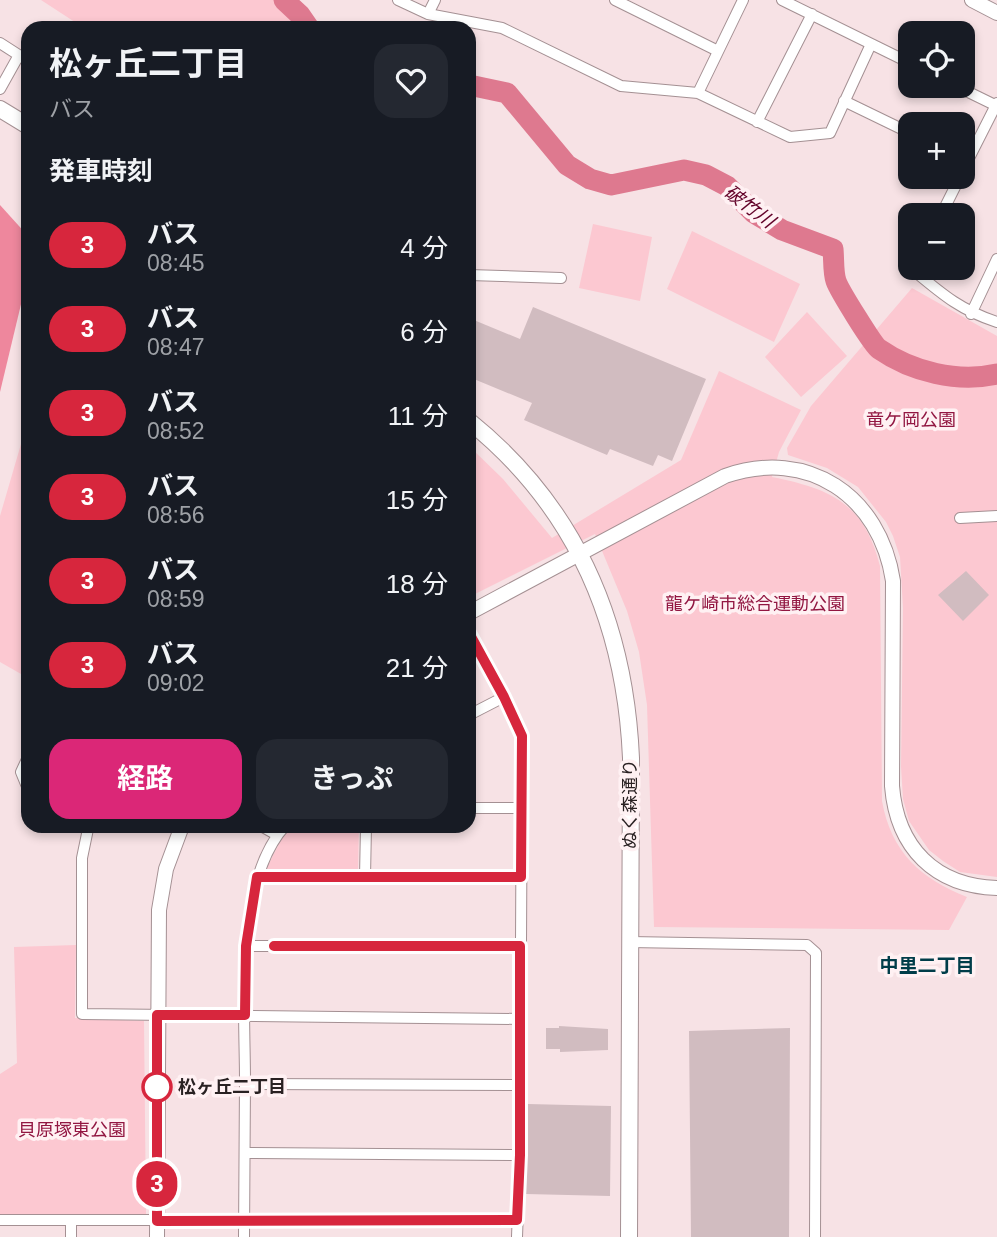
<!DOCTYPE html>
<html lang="ja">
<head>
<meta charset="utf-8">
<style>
	:root { --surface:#171b24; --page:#242831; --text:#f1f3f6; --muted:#9ea1a6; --accent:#db2777 }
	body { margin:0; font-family:Arial,"Noto Sans JP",sans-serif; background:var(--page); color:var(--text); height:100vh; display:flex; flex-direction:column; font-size:26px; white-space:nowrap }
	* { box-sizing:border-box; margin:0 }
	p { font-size:23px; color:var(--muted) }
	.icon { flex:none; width:38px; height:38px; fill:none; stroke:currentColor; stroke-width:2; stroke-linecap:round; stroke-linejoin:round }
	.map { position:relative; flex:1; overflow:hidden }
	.drawer { position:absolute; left:21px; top:21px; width:455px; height:812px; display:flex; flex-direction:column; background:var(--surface); border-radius:21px; box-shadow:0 4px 10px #0003 }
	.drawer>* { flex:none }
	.badge { padding:0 14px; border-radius:23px; font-size:24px; line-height:46px }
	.tools { position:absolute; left:898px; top:21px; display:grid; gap:14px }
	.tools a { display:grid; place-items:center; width:77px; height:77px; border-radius:14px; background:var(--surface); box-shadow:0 4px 10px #0003; font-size:35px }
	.map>.badge { position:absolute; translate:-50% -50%; box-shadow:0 0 0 4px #fff }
	h2 { padding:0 28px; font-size:26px; line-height:63px }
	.round { display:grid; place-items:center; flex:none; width:74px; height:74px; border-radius:21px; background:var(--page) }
	.headline { display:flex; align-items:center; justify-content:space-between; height:119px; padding:0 28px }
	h1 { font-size:33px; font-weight:700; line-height:52px }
	.button { display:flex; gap:14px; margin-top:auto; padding:14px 28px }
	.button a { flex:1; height:80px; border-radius:21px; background:var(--accent); color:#fff; font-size:28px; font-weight:700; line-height:80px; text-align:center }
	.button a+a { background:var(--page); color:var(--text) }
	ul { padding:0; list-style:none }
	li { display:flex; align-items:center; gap:21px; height:84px; padding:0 28px }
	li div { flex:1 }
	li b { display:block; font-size:26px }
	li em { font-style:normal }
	li .badge { min-width:77px; font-weight:700; text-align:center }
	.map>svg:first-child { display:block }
	.green { fill:#fcc8d1 }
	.forest { fill:#ee879d }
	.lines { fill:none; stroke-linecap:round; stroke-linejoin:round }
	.river { stroke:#de798f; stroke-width:21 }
	.building { fill:#d1bcc0 }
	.minor-casing { stroke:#a49093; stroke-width:12 }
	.tertiary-casing { stroke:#a49093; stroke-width:16 }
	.secondary-casing { stroke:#a49093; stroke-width:18 }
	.minor { stroke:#fff; stroke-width:10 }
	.tertiary { stroke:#fff; stroke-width:14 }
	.secondary { stroke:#fff; stroke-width:16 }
	.line-casing { stroke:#fff; stroke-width:16 }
	.line { stroke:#d7263d; stroke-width:10 }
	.stop-dot { fill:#fff; stroke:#d7263d; stroke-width:3.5 }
	.labels { text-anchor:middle; stroke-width:7; stroke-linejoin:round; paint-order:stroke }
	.park-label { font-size:18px; fill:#921742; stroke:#fff1f3 }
	.street-label { font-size:18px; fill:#292122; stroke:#fff1f3 }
	.stop-label { font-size:18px; font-weight:bold; fill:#292122; stroke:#fff1f3; text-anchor:start }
	.water-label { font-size:19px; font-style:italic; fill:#630329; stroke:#fff1f3 }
	.neighbourhood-label { font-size:19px; font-weight:bold; fill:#003d49; stroke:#fff1f3 }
</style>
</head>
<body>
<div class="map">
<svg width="997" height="1237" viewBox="0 0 997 1237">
	<rect width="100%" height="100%" fill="#f7e2e5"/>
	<path class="green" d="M41,0h234l31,28h-222z
		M593,224l59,13 -12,64 -61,-13z
		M692,231l108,53 -26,58 -107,-53z
		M912,288l85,48v541l-37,-5 -17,-11 -14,-11 -20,-29 -6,-22 -2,-32 2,-159 -3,-51 -7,-21 -7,-14 -28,-35 -31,-19 -39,-13 -1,-7 24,-42z
		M807,312l40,44 -46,41 -36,-40z
		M719,371l82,39 -22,42 -7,25c59,12 92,26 108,89l2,235c9,51 39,78 85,96l-18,33 -295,-3 -7,-222 -8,-53 -12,-41 -32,-77 -126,63v-151l34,33 49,59 129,-78z
		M28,420v258l-28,-16v-146z
		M293,826h66l-1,45h-93l16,-31z
		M76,945l-1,73 69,3 2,193 -146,1v-141l17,-11 -3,-116z"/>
	<path class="forest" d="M0,205l28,31v39l-28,117z"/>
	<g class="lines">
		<path class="river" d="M284,0l16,15 9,13
			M469,85l38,8 60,72 23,14 21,6 73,-15 22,5 21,11 27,27 28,17 51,19c1,10 0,23 3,32 3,9 37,64 43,68 33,23 79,34 118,25"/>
	</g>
	<path class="building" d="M533,307l173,72 -34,82 -14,-6 -5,11 -43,-17 -3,6 -83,-35 8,-17 -63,-26v-59l51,21z
		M966,571l23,24 -26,26 -25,-26z
		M559,1026l49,3v21l-48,2v-3h-14v-21h13z
		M790,1028l-1,209h-98l-2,-206z
		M528,1104l83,2 -1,90 -84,-2z"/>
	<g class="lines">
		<defs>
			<path id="minor" d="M398,0l30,14 74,14 119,58 77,7 92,44 40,-4 41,-89
				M615,0l103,51
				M782,0l128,63
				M428,14l7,-14
				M0,43l28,18
				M956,86l41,20
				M0,89l19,-34
				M698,93l45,-93
				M844,101l66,32
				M757,122l55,-108
				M962,172l35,-69
				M941,215l19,-38
				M913,268l-1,1c30,25 48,41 85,53
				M469,275l92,3
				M971,314l26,-55
				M960,518l37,-2
				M469,633l35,64 18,39 -2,419 -3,82
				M469,715l35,-18
				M28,757l-7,15 7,17
				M469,808h53
				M78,826l10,3 -6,29v156l438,5
				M261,826l16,9
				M257,877h264
				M365,877l1,-51
				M629,942l178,3 9,8 -1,284
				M246,946h274
				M245,1084l275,1
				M245,1153l275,2
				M0,1220h517
				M71,1237v-17
				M244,1237c0,-52 1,-104 1,-156 0,-72 -11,-199 40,-255"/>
			<path id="tertiary" d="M972,0l25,13
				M469,613l256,-137c83,-29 155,20 168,105l-1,205c5,62 43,100 105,102
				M157,1237l2,-327 7,-41 16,-43"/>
			<path id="secondary" d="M0,109l28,17
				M469,421c107,86 156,202 162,337l-2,479"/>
		</defs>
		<use href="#minor" class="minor-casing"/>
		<use href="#tertiary" class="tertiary-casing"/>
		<use href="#secondary" class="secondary-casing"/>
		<use href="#minor" class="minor"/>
		<use href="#tertiary" class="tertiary"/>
		<use href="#secondary" class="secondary"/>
	</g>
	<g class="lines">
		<defs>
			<path id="line" d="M274,946h246v209l-3,65 -360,1v-206h88l1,-69 11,-69h264l1,-141 -18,-39 -35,-64"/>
		</defs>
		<use href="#line" class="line-casing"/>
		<use href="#line" class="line"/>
	</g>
	<circle class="stop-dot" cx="157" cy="1087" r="14"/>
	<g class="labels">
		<g class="park-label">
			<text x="911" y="426">竜ケ岡公園</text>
			<text x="755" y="610">龍ケ崎市総合運動公園</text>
			<text x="72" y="1136">貝原塚東公園</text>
		</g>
		<g class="street-label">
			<text transform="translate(630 804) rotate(-90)" y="6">ぬく森通り</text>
		</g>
		<g class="stop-label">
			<text x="178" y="1093">松ヶ丘二丁目</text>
		</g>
		<g class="water-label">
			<text transform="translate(750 206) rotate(37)" y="7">破竹川</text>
		</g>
		<g class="neighbourhood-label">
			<text x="927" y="972">中里二丁目</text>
		</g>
	</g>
</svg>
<div class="tools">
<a><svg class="icon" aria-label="locate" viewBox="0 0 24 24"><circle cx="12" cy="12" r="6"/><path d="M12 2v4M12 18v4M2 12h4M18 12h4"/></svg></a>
<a>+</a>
<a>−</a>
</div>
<b class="badge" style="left:157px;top:1184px;background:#d7263d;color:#fff">3</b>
<section class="drawer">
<div class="headline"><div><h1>松ヶ丘二丁目</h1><p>バス</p></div><a class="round"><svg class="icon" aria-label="heart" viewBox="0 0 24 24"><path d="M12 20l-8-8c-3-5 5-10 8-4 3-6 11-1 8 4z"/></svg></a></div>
<h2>発車時刻</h2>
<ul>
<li><span class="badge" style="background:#d7263d;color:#fff">3</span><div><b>バス</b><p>08:45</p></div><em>4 分</em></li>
<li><span class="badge" style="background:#d7263d;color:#fff">3</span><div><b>バス</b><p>08:47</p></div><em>6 分</em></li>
<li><span class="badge" style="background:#d7263d;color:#fff">3</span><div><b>バス</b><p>08:52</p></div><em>11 分</em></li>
<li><span class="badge" style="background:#d7263d;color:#fff">3</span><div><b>バス</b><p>08:56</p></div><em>15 分</em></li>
<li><span class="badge" style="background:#d7263d;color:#fff">3</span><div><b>バス</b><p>08:59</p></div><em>18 分</em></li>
<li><span class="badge" style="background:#d7263d;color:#fff">3</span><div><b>バス</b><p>09:02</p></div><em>21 分</em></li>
</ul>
<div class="button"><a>経路</a><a>きっぷ</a></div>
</section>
</div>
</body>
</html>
